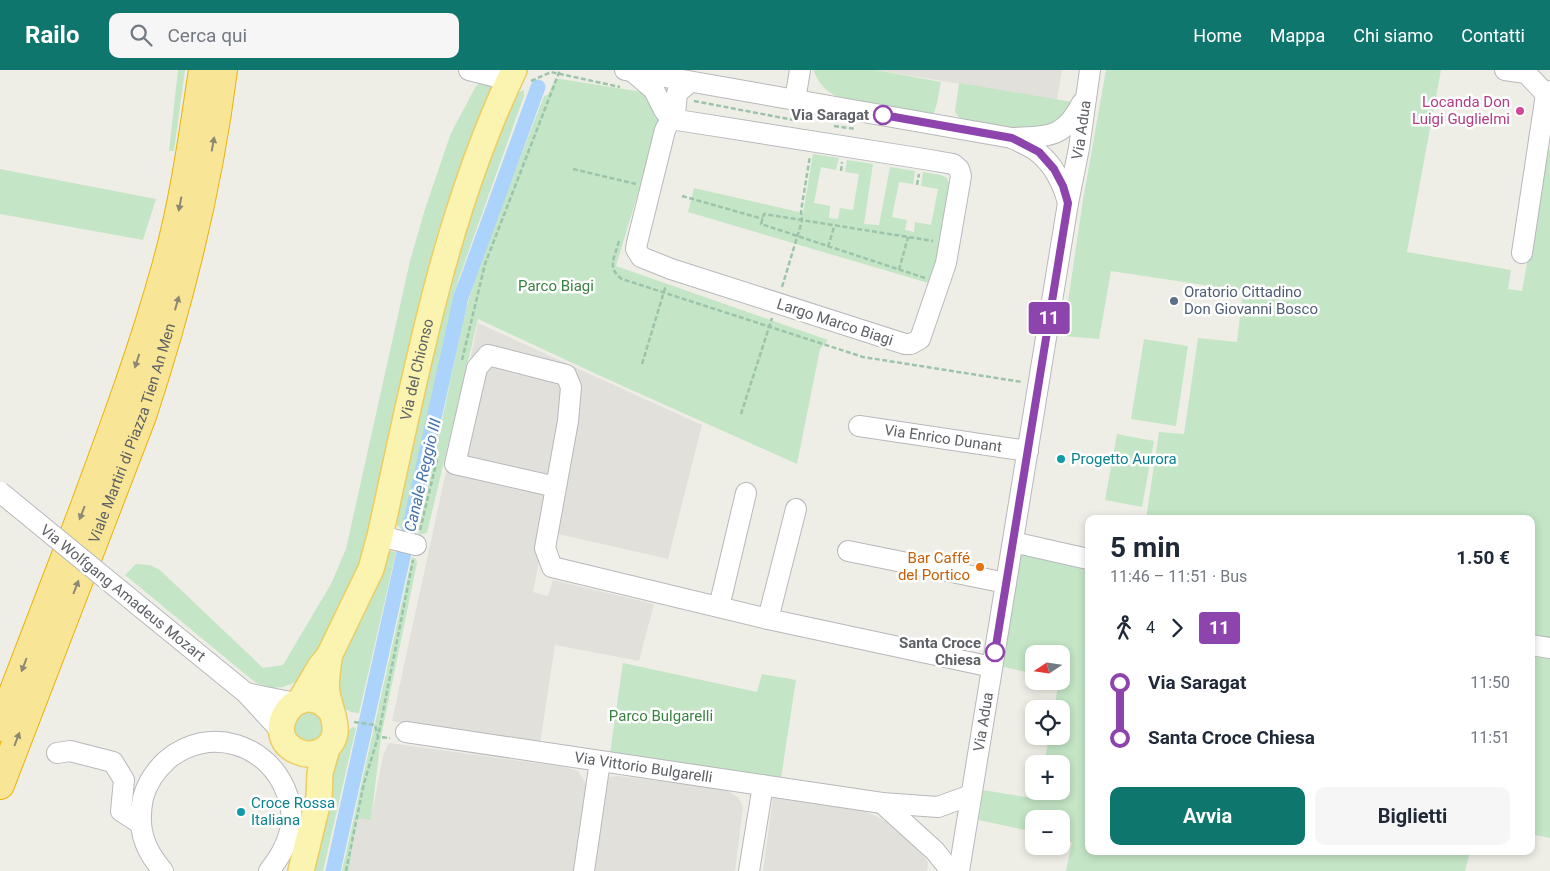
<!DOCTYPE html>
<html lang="it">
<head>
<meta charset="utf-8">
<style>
	:root { --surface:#fff; --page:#f6f6f7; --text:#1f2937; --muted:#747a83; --accent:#0f766e }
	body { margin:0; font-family:Roboto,sans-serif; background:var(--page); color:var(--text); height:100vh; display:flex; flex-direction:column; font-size:19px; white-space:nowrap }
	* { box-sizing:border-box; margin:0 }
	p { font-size:16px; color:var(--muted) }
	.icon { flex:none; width:28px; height:28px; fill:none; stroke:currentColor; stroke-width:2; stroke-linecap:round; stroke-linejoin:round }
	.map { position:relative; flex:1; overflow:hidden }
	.drawer { position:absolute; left:1085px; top:445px; width:450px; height:340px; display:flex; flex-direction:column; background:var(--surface); border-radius:10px; box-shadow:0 2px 8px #0003 }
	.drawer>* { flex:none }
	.badge { padding:0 10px; border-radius:4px; font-size:18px; line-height:32px }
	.needle { width:32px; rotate:257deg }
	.controls { position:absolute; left:1025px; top:575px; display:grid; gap:10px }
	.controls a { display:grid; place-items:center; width:45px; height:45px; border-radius:10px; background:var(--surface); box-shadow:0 2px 8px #0003; font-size:25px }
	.map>.badge { position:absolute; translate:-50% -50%; box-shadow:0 0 0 2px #fff }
	.legs { display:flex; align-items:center; gap:8px; height:55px; padding:0 25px; font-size:16px }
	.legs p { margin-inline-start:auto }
	.overview { display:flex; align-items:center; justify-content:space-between; height:85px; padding:0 25px }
	h1 { font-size:28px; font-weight:700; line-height:38px }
	.cta { display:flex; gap:10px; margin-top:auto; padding:10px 25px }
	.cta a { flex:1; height:58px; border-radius:10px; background:var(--accent); color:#fff; font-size:20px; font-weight:700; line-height:58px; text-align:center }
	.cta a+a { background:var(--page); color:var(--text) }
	ul { padding:0 25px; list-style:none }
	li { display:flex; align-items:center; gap:18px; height:55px; font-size:19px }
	li i { display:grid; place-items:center; width:8px; height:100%; margin:0 6px; background:currentColor }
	li i::after { content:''; width:12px; height:12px; margin:-6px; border:4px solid; border-radius:50%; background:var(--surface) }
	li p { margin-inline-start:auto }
	li:first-child i { background:linear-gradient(#0000 50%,currentColor 0) }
	li:last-child i { background:linear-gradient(currentColor 50%,#0000 0) }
	header { display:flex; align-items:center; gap:30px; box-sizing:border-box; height:70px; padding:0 25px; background:var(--accent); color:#fff }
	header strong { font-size:24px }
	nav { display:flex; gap:28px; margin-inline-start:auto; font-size:18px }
	.search { width:350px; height:45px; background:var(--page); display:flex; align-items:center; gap:12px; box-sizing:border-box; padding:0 18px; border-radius:10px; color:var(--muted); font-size:19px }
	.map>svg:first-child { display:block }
	.industrial { fill:#e1e0db }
	.green { fill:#c4e5c6 }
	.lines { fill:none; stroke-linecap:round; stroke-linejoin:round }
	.canal { stroke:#abd3fb; stroke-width:15 }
	.minor-casing { stroke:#b7b8bc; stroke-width:22 }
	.major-casing { stroke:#ebcd64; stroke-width:28 }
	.highway-casing { stroke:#eab20c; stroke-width:30 }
	.path { stroke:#9cc4aa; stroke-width:2.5; stroke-dasharray:5 2.5; stroke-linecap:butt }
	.minor { stroke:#fff; stroke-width:20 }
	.major { stroke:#fbf3b0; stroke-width:25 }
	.highway { stroke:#f8e595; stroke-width:28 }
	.minor-bridge-casing { stroke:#b7b8bc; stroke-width:22; stroke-linecap:butt }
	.minor-bridge { stroke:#fff; stroke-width:20 }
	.oneway { fill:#8c8974 }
	.line-1-casing { stroke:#fff; stroke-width:11 }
	.line-1 { stroke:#8e44ad; stroke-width:8 }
	.hotel-dot { fill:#d1479c; stroke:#fff; stroke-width:2 }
	.stop-1-dot { fill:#fff; stroke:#8e44ad; stroke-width:2.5 }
	.service-dot { fill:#5c6f8a; stroke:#fff; stroke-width:2 }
	.culture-dot { fill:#0f9aa8; stroke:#fff; stroke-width:2 }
	.food-dot { fill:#e8710a; stroke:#fff; stroke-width:2 }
	.labels { text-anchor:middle; stroke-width:5; stroke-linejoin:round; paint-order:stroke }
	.hotel-label { font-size:15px; fill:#b23c85; stroke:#fff; text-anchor:end }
	.stop-label { font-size:15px; font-weight:bold; fill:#5e6166; stroke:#fff; text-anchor:end }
	.street-label { font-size:15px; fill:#5e6166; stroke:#fff }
	.park-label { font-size:15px; fill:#398240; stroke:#fff }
	.service-label { font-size:15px; fill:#4e5e75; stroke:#fff; text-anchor:start }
	.culture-label { font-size:15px; fill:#0d838f; stroke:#fff; text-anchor:start }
	.food-label { font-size:15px; fill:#c56008; stroke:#fff; text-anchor:end }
	.water-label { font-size:16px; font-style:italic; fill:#4773ad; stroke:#fff }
</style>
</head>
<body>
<header>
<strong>Railo</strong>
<div class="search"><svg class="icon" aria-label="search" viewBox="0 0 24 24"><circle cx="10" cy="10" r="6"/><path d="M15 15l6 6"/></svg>Cerca qui</div>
<nav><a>Home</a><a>Mappa</a><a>Chi siamo</a><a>Contatti</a></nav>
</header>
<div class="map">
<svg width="1550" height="801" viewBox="0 0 1550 801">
	<rect width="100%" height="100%" fill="#efeee6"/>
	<path class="industrial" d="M876,0h186l-5,30z
		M478,253l224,102 -34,134 -123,-28 -12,61 15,4 5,-16 101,24 -15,57 -84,-16 -15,99 -148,-23z
		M389,673l176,24 13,4 8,13 -1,15 -10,72h-226l8,-53 14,1 12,-64z
		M618,706l106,13 14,8 5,10 -8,64h-143l12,-87 5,-7z
		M773,727l88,13 17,7 20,11 15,16 15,18 -1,9h-164z"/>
	<path class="green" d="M178,0h7l-11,81h-5z
		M813,0h63l65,12 -4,21 -3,10h-6l-89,-16c-14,-5 -20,-14 -26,-27z
		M1106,0h335l-34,182 104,18 -3,19 14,2 26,-141h2v688l-19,-4v-315h-385l13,-87 25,2 14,-96 39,4 6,-51 -132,-20 -12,68 -36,-3 20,-136z
		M555,9h6l87,14 13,24 -45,149 212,74 -8,9 -23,115 -190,-85 -129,-60 -51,214 -9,2 45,-214 14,-52 67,-173 4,-1z
		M483,12l10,1 -2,8 -53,140 -20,76 -50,223 -9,35 -49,99 -9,16 -18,7 -11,1 -16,-5 -131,-108 11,-11 14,1 10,5 103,98 20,-3 48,-81 15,-35 64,-288 15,-52 26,-76 25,-47z
		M959,13l114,19 -20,25 -31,4 -62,-12 -5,-7z
		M524,20v6l-66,185 -56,248 -12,-9 60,-259 59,-165z
		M813,84l26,4 -3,12 -15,-3 -7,36 16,3 -1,12 9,1 2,-11 13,2 6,-36 -14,-2 2,-12 26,4 -9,60 15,1 11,-58 25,4 -2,13 -14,-2 -7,35 15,3 -2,10 9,2 1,-10 16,3 7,-36 -17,-3 2,-14 18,3 6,3 3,9 -10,49 1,10 -7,26 -6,11 -240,-71 6,-24 109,25z
		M0,99l156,30 -13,41 -143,-26z
		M1144,269l44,7 -12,80 -45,-7z
		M1117,364l37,7 -12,66 -37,-7z
		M1019,478l70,12v291h381l-5,20h-399l6,-29 -11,-3v-20h-27v13l-55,-12 4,-30 54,9 2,-8h22v-27h-17l5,-28h12v-27h-7l5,-28h2v-27h-27v20l-34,-8z
		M391,481l5,1 -37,161 -8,-1 -10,-5 -8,-44 54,-111z
		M412,487l4,2 1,4 -36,174 -10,83 -14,-2 -8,53h-7z
		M623,593l134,29 5,-18 34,6 -15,98 -171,-25z
		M302,640l19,4 3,16c-11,19 -29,12 -31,-8z
		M352,657l4,1 -33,143h-14c7,-31 22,-125 43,-144z"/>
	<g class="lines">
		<path class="canal" d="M333,801l128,-574 77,-210"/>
		<defs>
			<g id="minor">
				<path d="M469,0l40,10"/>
				<path d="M625,0l387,68c36,-2 52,1 70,-35"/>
				<path d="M1505,0l21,3 20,21 4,-3"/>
				<path d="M633,2l21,18 10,20 7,9 4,-5 2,-21 13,-11"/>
				<path d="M795,30l5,-30"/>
				<path d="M671,49l253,40 29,5 6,5 2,7 -15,87 -26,76 -9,5h-6l-234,-75 -30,-12 -5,-8 1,-6 28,-113z"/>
				<path d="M1012,68c9,5 21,9 28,16 15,13 23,30 28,49"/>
				<path d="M1522,183l24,-159"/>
				<path id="s1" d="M859,356l169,25"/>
				<path d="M556,417l-101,-23 22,-96 11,-13 78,20 5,12 -3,34 -23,127 7,19 216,52 224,48"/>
				<path d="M380,466l36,9"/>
				<path d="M1013,472l75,17"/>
				<path d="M848,481l158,32"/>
				<path d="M719,537l27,-114"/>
				<path d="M144,540l102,83 36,39"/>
				<path d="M768,549l28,-110"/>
				<path d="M1531,575l19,3"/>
				<path d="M246,623l49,10"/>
				<path id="s2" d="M406,662l476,71 56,4 33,-12"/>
				<path d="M57,683l13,-2 43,11 11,18 -3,31 20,13"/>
				<path d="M882,733l53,48 16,20"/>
				<path d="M163,801c-20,-23 -26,-44 -20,-73 4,-15 13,-28 24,-38 41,-35 102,-17 120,34 4,11 6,25 3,37 -4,16 -11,27 -21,40"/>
				<path d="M584,801l16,-110"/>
				<path d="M749,801l14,-86"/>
				<path id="s3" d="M959,801l109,-668 11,-55 11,-78"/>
			</g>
			<g id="major">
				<path d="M329,588c-1,11 -4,24 -2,35 3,19 18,41 -2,56 -8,5 -17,7 -26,3 -42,-16 0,-80 33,-40"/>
				<path id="s4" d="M300,631l20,-34 9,-11 42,-87 9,-33c35,-157 64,-320 134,-466"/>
				<path d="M301,801l18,-74 1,-24 7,-25"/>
			</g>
			<g id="highway">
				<path d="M0,657c28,-72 55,-144 83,-216 30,-81 60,-161 83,-244 18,-64 27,-131 37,-197"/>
				<path id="s5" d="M0,715l142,-369c38,-115 66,-226 81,-346"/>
			</g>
		</defs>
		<use href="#minor" class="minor-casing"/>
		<use href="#major" class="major-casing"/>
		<use href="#highway" class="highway-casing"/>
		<path class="path" d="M531,11l20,-9 69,15
			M694,31l105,20
			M834,56l22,3
			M573,99l63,15
			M841,101l1,-9
			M917,115l2,-11
			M682,126l81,23
			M619,171c-4,16 -13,27 3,38l241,78 159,25
			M828,177l6,-20
			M899,200l9,-33
			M925,208l-164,-54 3,-10 169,27
			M782,217l20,-66 -1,-10 9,-55
			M462,290l23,-96 75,-194
			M642,294l24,-79
			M741,344l31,-96
			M420,460l17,-70
			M354,652l21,3 3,12 12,1
			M346,801l18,-88 14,-46 35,-177"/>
		<use href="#minor" class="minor"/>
		<use href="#major" class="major"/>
		<use href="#highway" class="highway"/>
		<defs>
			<path id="minor-bridge" d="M0,422l144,118"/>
		</defs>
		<use href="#minor-bridge" class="minor-bridge-casing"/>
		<use href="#minor-bridge" class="minor-bridge"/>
	</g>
	<defs><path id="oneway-solid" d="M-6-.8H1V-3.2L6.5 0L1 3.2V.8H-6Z" transform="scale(1.25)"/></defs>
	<g class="oneway">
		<use href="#oneway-solid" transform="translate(213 74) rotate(-80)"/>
		<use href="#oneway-solid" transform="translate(180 134) rotate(101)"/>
		<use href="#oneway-solid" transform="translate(177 233) rotate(-74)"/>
		<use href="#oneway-solid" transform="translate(137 291) rotate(108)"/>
		<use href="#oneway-solid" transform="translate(82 443) rotate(111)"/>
		<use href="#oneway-solid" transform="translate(76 517) rotate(-69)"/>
		<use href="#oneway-solid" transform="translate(24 595) rotate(111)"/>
		<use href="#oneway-solid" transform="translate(17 669) rotate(-69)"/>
	</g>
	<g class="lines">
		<defs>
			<path id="line-1" d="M883,45l129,23 27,14 15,17 9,17 5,17 -73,449"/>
		</defs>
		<use href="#line-1" class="line-1-casing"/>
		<use href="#line-1" class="line-1"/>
	</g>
	<circle class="hotel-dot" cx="1520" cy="41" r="5"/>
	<g class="stop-1-dot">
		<circle cx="883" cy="45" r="9"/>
		<circle cx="995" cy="582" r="9"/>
	</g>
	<circle class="service-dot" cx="1174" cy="231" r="5"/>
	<g class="culture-dot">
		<circle cx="1061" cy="389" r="5"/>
		<circle cx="241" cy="742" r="5"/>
	</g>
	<circle class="food-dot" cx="980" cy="497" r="5"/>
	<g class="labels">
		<g class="hotel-label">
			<text x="1510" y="37">Locanda Don<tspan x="1510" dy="17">Luigi Guglielmi</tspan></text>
		</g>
		<g class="stop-label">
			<text x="869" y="50">Via Saragat</text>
			<text x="981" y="578">Santa Croce<tspan x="981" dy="17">Chiesa</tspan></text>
		</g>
		<g class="street-label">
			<text dy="5" stroke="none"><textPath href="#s3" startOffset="751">Via Adua</textPath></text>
			<text transform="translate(835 252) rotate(18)" y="5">Largo Marco Biagi</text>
			<text dy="5" stroke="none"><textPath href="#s4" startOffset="355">Via del Chionso</textPath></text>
			<text dy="5" stroke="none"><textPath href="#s5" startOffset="376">Viale Martiri di Piazza Tien An Men</textPath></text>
			<text dy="5" stroke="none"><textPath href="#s1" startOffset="85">Via Enrico Dunant</textPath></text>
			<text transform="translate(123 523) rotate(39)" y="5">Via Wolfgang Amadeus Mozart</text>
			<text dy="5" stroke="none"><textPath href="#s3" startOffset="151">Via Adua</textPath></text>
			<text dy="5" stroke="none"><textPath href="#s2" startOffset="240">Via Vittorio Bulgarelli</textPath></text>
		</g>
		<g class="park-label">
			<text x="556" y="221">Parco Biagi</text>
			<text x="661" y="651">Parco Bulgarelli</text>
		</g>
		<g class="service-label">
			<text x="1184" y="227">Oratorio Cittadino<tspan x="1184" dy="17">Don Giovanni Bosco</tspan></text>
		</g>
		<g class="culture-label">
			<text x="1071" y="394">Progetto Aurora</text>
			<text x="251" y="738">Croce Rossa<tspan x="251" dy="17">Italiana</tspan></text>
		</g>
		<g class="food-label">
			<text x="970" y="493">Bar Caffé<tspan x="970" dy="17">del Portico</tspan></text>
		</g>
		<g class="water-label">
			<text transform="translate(422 405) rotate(-77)" y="6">Canale Reggio III</text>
		</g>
	</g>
</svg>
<div class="controls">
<a><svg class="needle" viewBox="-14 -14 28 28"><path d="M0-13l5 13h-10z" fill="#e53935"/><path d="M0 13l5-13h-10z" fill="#747a83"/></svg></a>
<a><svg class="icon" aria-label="locate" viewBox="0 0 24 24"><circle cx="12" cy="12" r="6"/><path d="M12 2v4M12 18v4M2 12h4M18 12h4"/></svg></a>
<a>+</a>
<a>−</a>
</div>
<b class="badge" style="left:1049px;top:248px;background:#8e44ad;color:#fff">11</b>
<section class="drawer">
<div class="overview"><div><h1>5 min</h1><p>11:46 – 11:51 · Bus</p></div><b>1.50 €</b></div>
<div class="legs"><svg class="icon" aria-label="walk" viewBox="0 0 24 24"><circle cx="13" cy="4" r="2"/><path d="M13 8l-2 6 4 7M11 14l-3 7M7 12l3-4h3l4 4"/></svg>4<svg class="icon" aria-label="forward" viewBox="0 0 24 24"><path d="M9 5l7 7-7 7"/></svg><b class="badge" style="background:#8e44ad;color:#fff">11</b></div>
<ul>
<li><i style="color:#8e44ad"></i><b>Via Saragat</b><p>11:50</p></li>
<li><i style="color:#8e44ad"></i><b>Santa Croce Chiesa</b><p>11:51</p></li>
</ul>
<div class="cta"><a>Avvia</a><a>Biglietti</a></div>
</section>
</div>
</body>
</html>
